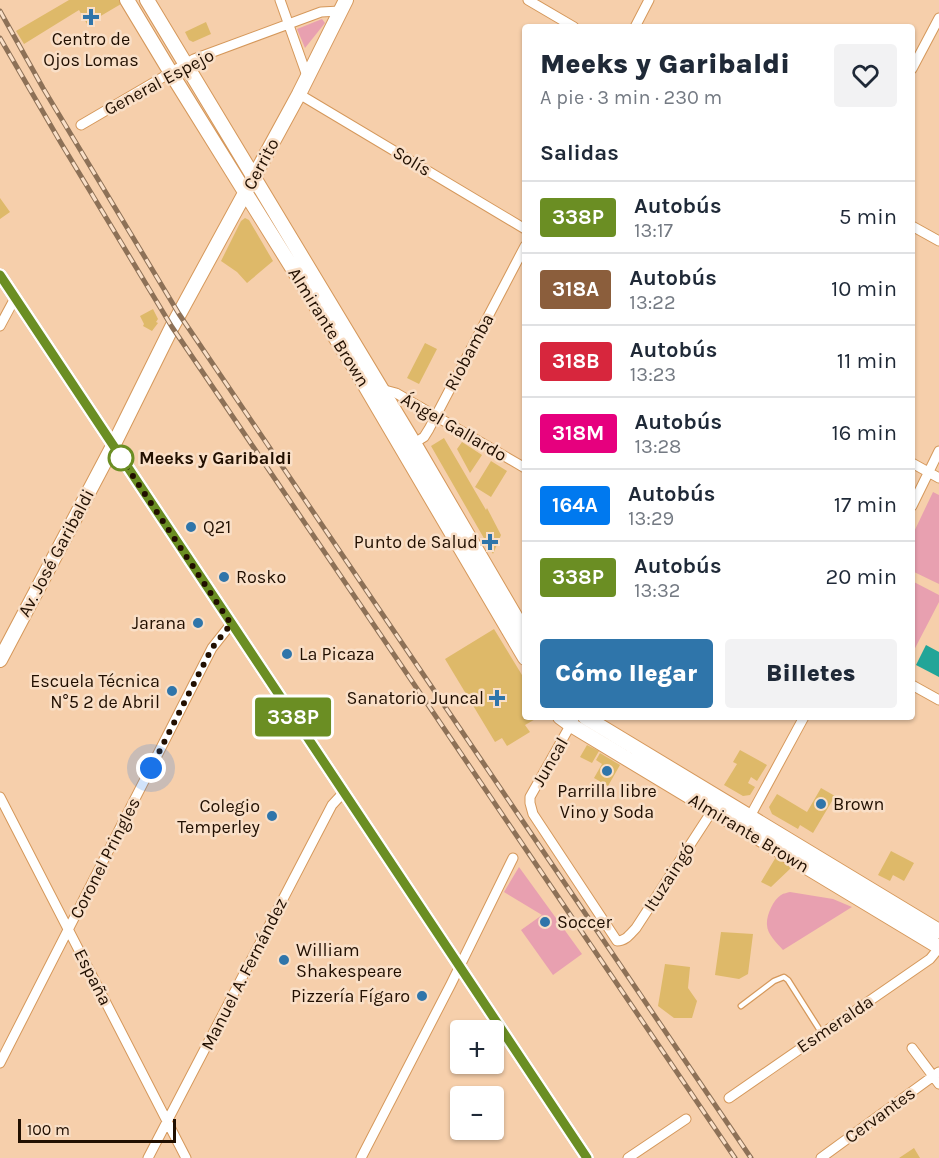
<!DOCTYPE html>
<html lang="es">
<head>
<meta charset="utf-8">
<style>
	:root { --surface:#fff; --page:#f2f2f3; --text:#1f2937; --muted:#747a83; --line:#e0e1e3; --accent:#2f75aa }
	body { margin:0; font-family:Karla,sans-serif; background:var(--page); color:var(--text); height:100vh; display:flex; flex-direction:column; font-size:22px; white-space:nowrap }
	* { box-sizing:border-box; margin:0 }
	p { font-size:20px; color:var(--muted) }
	.icon { flex:none; width:33px; height:33px; fill:none; stroke:currentColor; stroke-width:2; stroke-linecap:round; stroke-linejoin:round }
	.map { position:relative; flex:1; overflow:hidden }
	.side { position:absolute; left:522px; top:24px; width:393px; height:696px; display:flex; flex-direction:column; background:var(--surface); border-radius:6px; box-shadow:0 2px 4px #0004 }
	.side>* { flex:none }
	.badge { padding:0 12px; border-radius:4px; font-size:21px; line-height:39px }
	.fabs { position:absolute; left:450px; top:1020px; display:grid; gap:12px }
	.fabs a { display:grid; place-items:center; width:54px; height:54px; border-radius:6px; background:var(--surface); box-shadow:0 2px 4px #0004; font-size:30px }
	.scale { position:absolute; left:18px; bottom:15px; width:158px; box-sizing:border-box; padding-left:6px; border:3px solid #210f00; border-top:0; font-size:16px; line-height:21px; white-space:nowrap; color:#210f00; -webkit-text-stroke:4px #f9dfc7; paint-order:stroke }
	.you { position:absolute; width:30px; height:30px; margin:-15px; border:4px solid #fff; border-radius:50%; background:#1a73e8; box-shadow:0 0 0 9px #1a73e833 }
	.map>.badge { position:absolute; translate:-50% -50%; box-shadow:0 0 0 3px #fff }
	h2 { padding:0 18px; font-size:22px; line-height:54px }
	.round { display:grid; place-items:center; flex:none; width:63px; height:63px; border-radius:6px; background:var(--page) }
	.head { display:flex; align-items:center; justify-content:space-between; height:102px; padding:0 18px }
	h1 { font-size:28px; font-weight:800; line-height:45px }
	.cta { display:flex; gap:12px; margin-top:auto; padding:12px 18px }
	.cta a { flex:1; height:69px; border-radius:6px; background:var(--accent); color:#fff; font-size:24px; font-weight:800; line-height:69px; text-align:center }
	.cta a+a { background:var(--page); color:var(--text) }
	ul { padding:0; list-style:none }
	li { display:flex; align-items:center; gap:18px; height:72px; padding:0 18px; border-top:2px solid var(--line) }
	li div { flex:1 }
	li b { display:block; font-size:22px }
	li em { font-style:normal }
	li .badge { min-width:66px; font-weight:700; text-align:center }
	.map>svg:first-child { display:block }
	.green { fill:#e8a0b0 }
	.water { fill:#22a598 }
	.building { fill:#deb969 }
	.lines { fill:none; stroke-linecap:round; stroke-linejoin:round }
	.service-casing { stroke:#d5985b; stroke-width:7 }
	.minor-casing { stroke:#d5985b; stroke-width:11 }
	.tertiary-casing { stroke:#d5985b; stroke-width:14 }
	.secondary-casing { stroke:#d5985b; stroke-width:16 }
	.service { stroke:#fff; stroke-width:4.5 }
	.minor { stroke:#fff; stroke-width:9 }
	.tertiary { stroke:#fff; stroke-width:12 }
	.secondary { stroke:#fff; stroke-width:14 }
	.rail-casing { stroke:#8d7157; stroke-width:5 }
	.rail { stroke:#f9dfc7; stroke-width:3; stroke-dasharray:9; stroke-linecap:butt }
	.line-casing { stroke:#fff; stroke-width:14 }
	.line { stroke:#6b8e23; stroke-width:9 }
	.walk { stroke:#210f00; stroke-width:6; stroke-dasharray:0 10.8 }
	.poi-dot { fill:#2f75aa; stroke:#f9dfc7; stroke-width:2 }
	.stop-dot { fill:#fff; stroke:#6b8e23; stroke-width:3 }
	.labels { text-anchor:middle; stroke-width:5; stroke-linejoin:round; paint-order:stroke }
	.poi-label { font-size:18px; fill:#210f00; stroke:#f9dfc7; text-anchor:start }
	.street-label { font-size:18px; fill:#210f00; stroke:#f9dfc7 }
	.stop-label { font-size:18px; font-weight:bold; fill:#210f00; stroke:#f9dfc7; text-anchor:start }
</style>
</head>
<body>
<div class="map">
<svg width="939" height="1158" viewBox="0 0 939 1158">
	<rect width="100%" height="100%" fill="#f6cfab"/>
	<path class="green" d="M322,19l3,4 -20,25 -8,-19z
		M933,492l6,3v89l-27,-13v-35z
		M912,581l27,14v7l-27,52z
		M519,867l63,87 -29,21 -32,-45 21,-15 -38,-23z
		M790,892l43,7 19,8 -69,43c-6,-7 -16,-16 -16,-25 -1,-9 6,-25 14,-30 3,-2 6,-2 9,-3z"/>
	<path class="water" d="M926,645l13,7v25l-23,-12z"/>
	<path class="building" d="M69,0h50l2,4 -34,20 -8,-14 -55,34 -8,-13z
		M206,22l5,12 -18,8 -4,-2 -4,-8z
		M0,198l10,14 -10,7z
		M245,218l4,2 24,41 -26,22 -10,-11 -16,-11 20,-40z
		M153,309l5,10 -2,3 2,1 -6,8 -9,-5 1,-2 -4,-8z
		M425,343l12,6 -18,35 -12,-6z
		M444,438l42,72 1,-2 14,27 -8,19 -62,-108z
		M462,442l20,13 -12,18 -13,-24z
		M491,461l16,10 -16,26 -16,-10z
		M494,629l31,51v37h14l-14,8 5,7 -23,14 -5,-8 -7,4 -50,-83z
		M587,745l12,6 -7,12 -12,-6z
		M740,750l27,15 -10,16 -6,-4 -3,6 7,4 -5,8 -7,1 -19,-11 13,-21 -4,-2z
		M600,753l20,12 -12,21 -14,-8 8,-14 -6,-4z
		M821,788l14,8 -22,37 -13,-8 -2,4 -26,-15 -3,-7 8,-13 30,18z
		M891,851l23,12 -10,18 -11,-6 -3,6 -12,-6z
		M776,857l16,10 -21,20 -10,-5z
		M721,932l32,2 -5,40 -9,5 -24,-4z
		M665,964l25,3 -2,21 9,13 -5,17h-18l-16,-12z
		M914,1148l6,10h-21z"/>
	<g class="lines">
		<defs>
			<path id="service" d="M741,1006l33,-25 10,-4 4,3 33,52"/>
			<path id="minor" d="M280,0l27,76
				M528,0l46,27
				M635,27l14,-27
				M912,69l27,-51
				M299,94l226,135
				M81,125l113,-66 127,-47 19,-1
				M912,226l27,15
				M0,326l15,-28
				M381,389l15,4 129,75
				M411,445l13,-8 5,-8 96,-183
				M912,463l27,15
				M912,506l27,-55
				M912,685l27,15
				M575,717l-45,80v6l3,11 84,127c9,0 13,-7 19,-13l76,-117
				M0,797l186,361
				M747,822l57,-105
				M912,1048l27,36
				M0,1063l212,-415 19,-24
				M729,1098l201,-139 9,-11
				M148,1158l184,-353 12,-13
				M361,1158l90,-174 62,-126
				M628,1158l58,-39
				M821,1158l118,-86"/>
			<path id="tertiary" d="M0,275l587,883"/>
			<path id="secondary" d="M127,0l44,73 186,299 168,286
				M147,0l267,443 111,190
				M0,660l113,-214 59,-119 127,-233 47,-94
				M560,717l11,8 368,222
				M585,717l354,214"/>
		</defs>
		<use href="#service" class="service-casing"/>
		<use href="#minor" class="minor-casing"/>
		<use href="#tertiary" class="tertiary-casing"/>
		<use href="#secondary" class="secondary-casing"/>
		<use href="#service" class="service"/>
		<use href="#minor" class="minor"/>
		<use href="#tertiary" class="tertiary"/>
		<use href="#secondary" class="secondary"/>
		<defs>
			<path id="rail" d="M0,11l43,77 136,226 572,844
				M0,38l61,105 111,184 563,831"/>
		</defs>
		<use href="#rail" class="rail-casing"/>
		<use href="#rail" class="rail"/>
	</g>
	<g class="lines">
		<defs>
			<path id="line" d="M0,275l587,883"/>
		</defs>
		<use href="#line" class="line-casing"/>
		<use href="#line" class="line"/>
		<path class="walk" d="M121,458l110,166 -19,24 -61,120"/>
	</g>
	<g class="poi-dot">
		<path d="M88 8h6v6h6v6h-6v6h-6v-6h-6v-6h6z"/>
		<circle cx="191" cy="527" r="6"/>
		<path d="M487 533h6v6h6v6h-6v6h-6v-6h-6v-6h6z"/>
		<circle cx="224" cy="577" r="6"/>
		<circle cx="198" cy="623" r="6"/>
		<circle cx="287" cy="654" r="6"/>
		<circle cx="172" cy="691" r="6"/>
		<path d="M494 689h6v6h6v6h-6v6h-6v-6h-6v-6h6z"/>
		<circle cx="607" cy="771" r="6"/>
		<circle cx="821" cy="804" r="6"/>
		<circle cx="272" cy="816" r="6"/>
		<circle cx="545" cy="922" r="6"/>
		<circle cx="284" cy="960" r="6"/>
		<circle cx="422" cy="996" r="6"/>
	</g>
	<circle class="stop-dot" cx="121" cy="458" r="12"/>
	<g class="labels">
		<g class="poi-label">
			<text x="91" y="45" text-anchor="middle">Centro de<tspan x="91" dy="21">Ojos Lomas</tspan></text>
			<text x="203" y="533">Q21</text>
			<text x="478" y="548" text-anchor="end">Punto de Salud</text>
			<text x="236" y="583">Rosko</text>
			<text x="186" y="629" text-anchor="end">Jarana</text>
			<text x="299" y="660">La Picaza</text>
			<text x="160" y="687" text-anchor="end">Escuela Técnica<tspan x="160" dy="21">N°5 2 de Abril</tspan></text>
			<text x="484" y="704" text-anchor="end">Sanatorio Juncal</text>
			<text x="607" y="797" text-anchor="middle">Parrilla libre<tspan x="607" dy="21">Vino y Soda</tspan></text>
			<text x="833" y="810">Brown</text>
			<text x="260" y="812" text-anchor="end">Colegio<tspan x="260" dy="21">Temperley</tspan></text>
			<text x="557" y="928">Soccer</text>
			<text x="296" y="956">William<tspan x="296" dy="21">Shakespeare</tspan></text>
			<text x="410" y="1002" text-anchor="end">Pizzería Fígaro</text>
		</g>
		<g class="street-label">
			<text transform="translate(159 82) rotate(-28)" y="6">General Espejo</text>
			<text transform="translate(412 161) rotate(31)" y="6">Solís</text>
			<text transform="translate(261 164) rotate(-62)" y="6">Cerrito</text>
			<text transform="translate(329 327) rotate(58)" y="6">Almirante Brown</text>
			<text transform="translate(469 352) rotate(-62)" y="6">Riobamba</text>
			<text transform="translate(454 427) rotate(30)" y="6">Ángel Gallardo</text>
			<text transform="translate(56 553) rotate(-62)" y="6">Av. José Garibaldi</text>
			<text transform="translate(550 762) rotate(-60)" y="6">Juncal</text>
			<text transform="translate(749 833) rotate(31)" y="6">Almirante Brown</text>
			<text transform="translate(105 858) rotate(-63)" y="6">Coronel Pringles</text>
			<text transform="translate(669 877) rotate(-57)" y="6">Ituzaingó</text>
			<text transform="translate(244 974) rotate(-63)" y="6">Manuel A. Fernández</text>
			<text transform="translate(93 977) rotate(63)" y="6">España</text>
			<text transform="translate(835 1024) rotate(-34)" y="6">Esmeralda</text>
			<text transform="translate(880 1115) rotate(-36)" y="6">Cervantes</text>
		</g>
		<g class="stop-label">
			<text x="139" y="464">Meeks y Garibaldi</text>
		</g>
	</g>
</svg>
<div class="fabs">
<a>+</a>
<a>−</a>
</div>
<div class="scale">100 m</div>
<div class="you" style="left:151px;top:768px"></div>
<b class="badge" style="left:293px;top:717px;background:#6b8e23;color:#fff">338P</b>
<section class="side">
<div class="head"><div><h1>Meeks y Garibaldi</h1><p>A pie · 3 min · 230 m</p></div><a class="round"><svg class="icon" aria-label="heart" viewBox="0 0 24 24"><path d="M12 20l-8-8c-3-5 5-10 8-4 3-6 11-1 8 4z"/></svg></a></div>
<h2>Salidas</h2>
<ul>
<li><span class="badge" style="background:#6b8e23;color:#fff">338P</span><div><b>Autobús</b><p>13:17</p></div><em>5 min</em></li>
<li><span class="badge" style="background:#8b5e3c;color:#fff">318A</span><div><b>Autobús</b><p>13:22</p></div><em>10 min</em></li>
<li><span class="badge" style="background:#d7263d;color:#fff">318B</span><div><b>Autobús</b><p>13:23</p></div><em>11 min</em></li>
<li><span class="badge" style="background:#e6007e;color:#fff">318M</span><div><b>Autobús</b><p>13:28</p></div><em>16 min</em></li>
<li><span class="badge" style="background:#0079ef;color:#fff">164A</span><div><b>Autobús</b><p>13:29</p></div><em>17 min</em></li>
<li><span class="badge" style="background:#6b8e23;color:#fff">338P</span><div><b>Autobús</b><p>13:32</p></div><em>20 min</em></li>
</ul>
<div class="cta"><a>Cómo llegar</a><a>Billetes</a></div>
</section>
</div>
</body>
</html>
